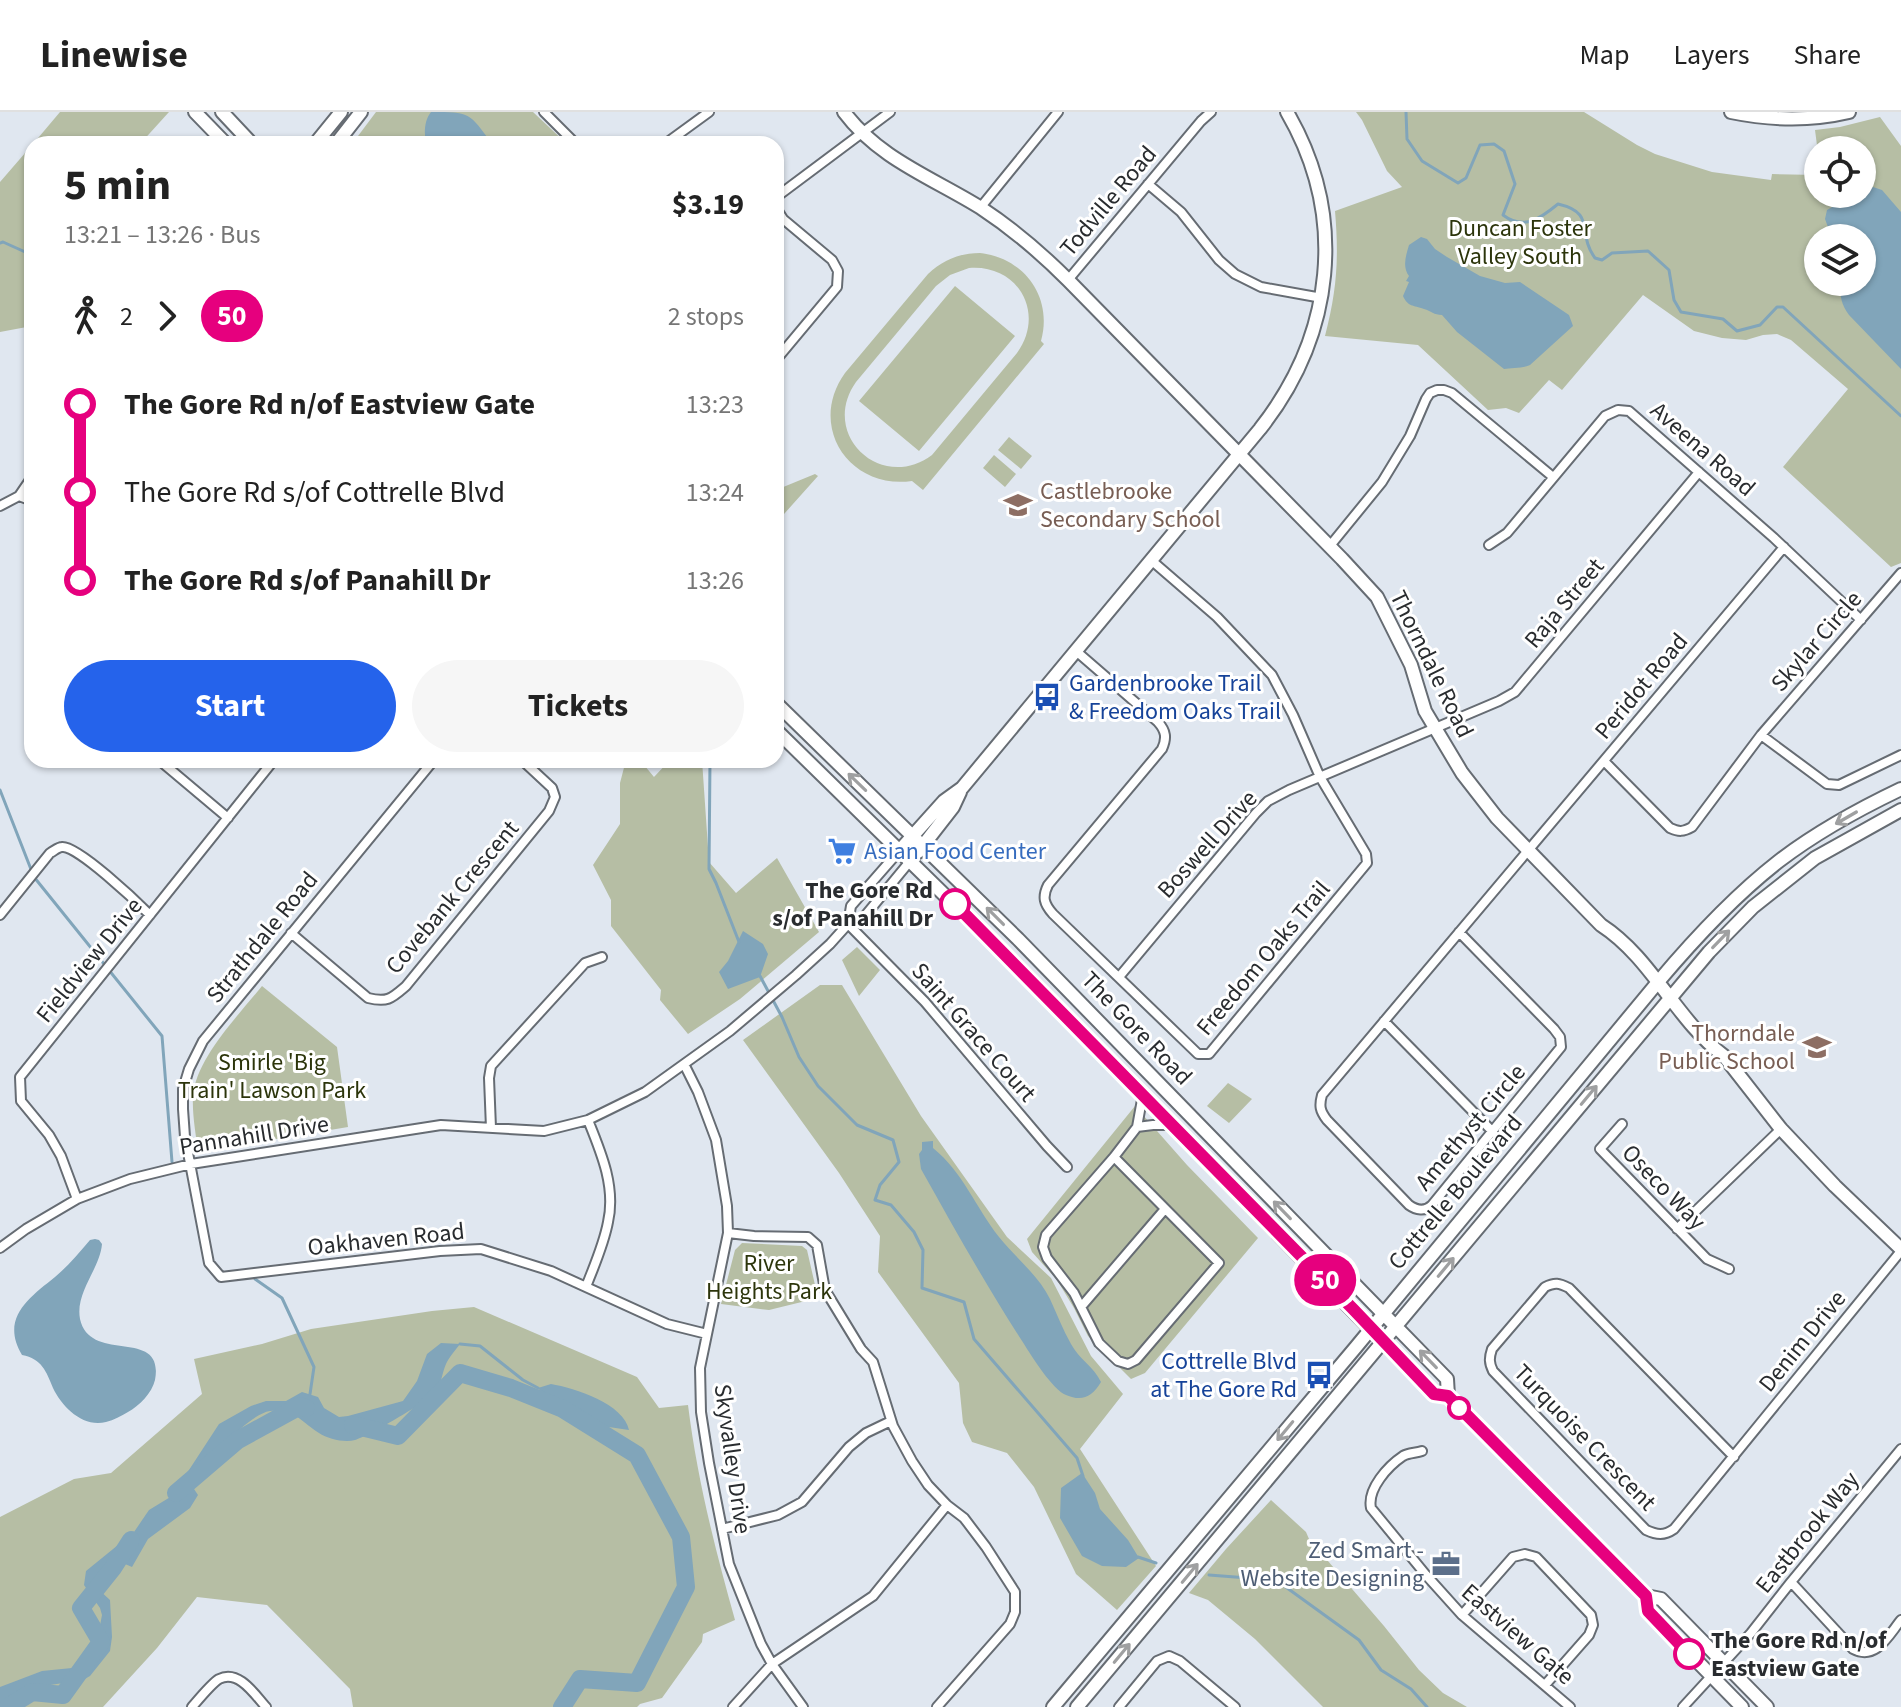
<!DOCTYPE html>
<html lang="en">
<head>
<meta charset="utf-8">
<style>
	:root { --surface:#fff; --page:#f6f6f6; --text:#222; --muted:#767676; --line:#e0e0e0; --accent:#2563eb }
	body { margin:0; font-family:"Source Sans 3",sans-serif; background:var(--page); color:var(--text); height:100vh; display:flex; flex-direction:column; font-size:30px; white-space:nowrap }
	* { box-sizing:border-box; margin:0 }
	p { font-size:26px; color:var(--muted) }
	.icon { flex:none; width:44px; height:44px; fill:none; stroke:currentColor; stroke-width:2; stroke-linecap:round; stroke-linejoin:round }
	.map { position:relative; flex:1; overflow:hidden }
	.drawer { position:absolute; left:24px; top:24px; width:760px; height:632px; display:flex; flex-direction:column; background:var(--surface); border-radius:24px; box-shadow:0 2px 6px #0004 }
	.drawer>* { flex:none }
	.badge { padding:0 16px; border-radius:26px; font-size:28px; line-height:52px }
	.fabs { position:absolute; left:1804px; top:24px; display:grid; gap:16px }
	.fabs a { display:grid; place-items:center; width:72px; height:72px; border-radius:50%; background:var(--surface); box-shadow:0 2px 6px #0004; font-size:40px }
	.map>.badge { position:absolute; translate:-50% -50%; box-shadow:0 0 0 4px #fff }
	.legs { display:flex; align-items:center; gap:12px; height:88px; padding:0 40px; font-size:26px }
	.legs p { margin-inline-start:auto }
	.head { display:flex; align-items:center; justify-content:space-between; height:136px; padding:0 40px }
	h1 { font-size:44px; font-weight:700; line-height:60px }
	.action { display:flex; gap:16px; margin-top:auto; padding:16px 40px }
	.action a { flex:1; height:92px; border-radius:48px; background:var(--accent); color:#fff; font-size:32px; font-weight:700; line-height:92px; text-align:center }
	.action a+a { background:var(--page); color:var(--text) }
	ul { padding:0 40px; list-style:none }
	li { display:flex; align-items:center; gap:28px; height:88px; font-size:30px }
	li i { display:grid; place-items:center; width:12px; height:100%; margin:0 10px; background:currentColor }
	li i::after { content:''; width:20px; height:20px; margin:-10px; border:6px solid; border-radius:50%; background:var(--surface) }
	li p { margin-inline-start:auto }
	li:first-child i { background:linear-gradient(#0000 50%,currentColor 0) }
	li:last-child i { background:linear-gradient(currentColor 50%,#0000 0) }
	header { display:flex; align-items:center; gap:48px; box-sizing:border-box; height:112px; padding:0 40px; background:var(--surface); border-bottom:2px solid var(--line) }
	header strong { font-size:38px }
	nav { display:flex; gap:44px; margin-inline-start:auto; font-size:28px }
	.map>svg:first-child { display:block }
	.green { fill:#b6bea4; fill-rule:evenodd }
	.water { fill:#81a5ba }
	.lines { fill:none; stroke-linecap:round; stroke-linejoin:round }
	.stream { stroke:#81a5ba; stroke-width:3 }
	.river { stroke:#81a5ba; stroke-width:18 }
	.street-casing { stroke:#666c73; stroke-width:12 }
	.secondary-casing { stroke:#666c73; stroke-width:16 }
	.street { stroke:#fff; stroke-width:8 }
	.secondary { stroke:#fff; stroke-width:12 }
	.oneway { stroke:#9fa0a1 }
	.line-1-casing { stroke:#fff; stroke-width:18 }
	.line-1 { stroke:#e6007e; stroke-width:12 }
	.stop-1-dot { fill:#fff; stroke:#e6007e; stroke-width:4 }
	.labels { text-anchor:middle; stroke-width:6; stroke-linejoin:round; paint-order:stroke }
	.street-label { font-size:24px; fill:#292c2f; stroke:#fff }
	.park-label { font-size:24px; fill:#2c350b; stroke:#fff }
	.education-label { font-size:24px; fill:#785e54; stroke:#fff; text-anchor:start }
	.transit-label { font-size:24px; fill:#164399; stroke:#fff; text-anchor:start }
	.shop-label { font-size:24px; fill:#366cbe; stroke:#fff; text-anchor:start }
	.stop-label { font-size:24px; font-weight:bold; fill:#292c2f; stroke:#fff; text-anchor:end }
	.service-label { font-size:24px; fill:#4e5e75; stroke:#fff; text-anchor:end }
</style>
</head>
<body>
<header>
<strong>Linewise</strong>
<nav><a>Map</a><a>Layers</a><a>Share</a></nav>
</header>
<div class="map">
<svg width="1901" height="1595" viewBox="0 0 1901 1595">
	<rect width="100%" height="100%" fill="#e0e7f0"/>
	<path class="green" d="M60,0h109l-29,32h-107z
		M376,0h157l34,32h-215z
		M1356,0h228l53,33 18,9 57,18 59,8 1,-6 46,1v19h44v-44h-44v3l-3,-23 25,-3 40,-10 21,29v417l-10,4 -108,-100 65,-78 -57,-49 -14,-6 -14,1 -17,5 -24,-2 -28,-7 -51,-36 -81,95 -13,-10 -30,33 -13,-5 -18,2 -70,-65 -93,-9c12,-46 14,-78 10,-125l67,-24 -15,-16 -25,-51zM1818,126h44v44h-44z
		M32,33v181l-32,6v-150z
		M980,141c45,5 73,45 61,88l3,3 -121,146 -11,-9c-63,9 -105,-55 -67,-108l83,-99c15,-14 32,-21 52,-21zM969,156c49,-4 77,45 48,85l-85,102c-51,38 -113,-21 -76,-73l80,-96 14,-11z
		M955,174l60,50 -96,115 -60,-50z
		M1009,325l23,19 -11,13 -23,-19z
		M994,343l22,19 -11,13 -22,-19z
		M815,362l3,2 -42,47v-33z
		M626,648h14l14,17 16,-17h32l7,102 27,31 41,-35 42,74 -79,67 -52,35 -28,-34 1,-10 -50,-64v-26l-18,-35 27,-41v-41z
		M857,835l23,23 -21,26 -17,-36z
		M820,873h22l79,131 86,121 44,41 40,78 32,38 -43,55 76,117 -39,44 -41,-36 -42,-87 -27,-34 -35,-11 -9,-19 -4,-40 -81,-111 2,-36 -41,-63 -96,-133z
		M262,874l75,61 11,80 -150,25c-2,-18 -6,-37 -5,-56 3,-38 46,-81 69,-110z
		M1228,971l24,16 -23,24 -22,-17z
		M1135,994l52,59 71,73 -113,135 -14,6 -43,-43 -14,-28 -17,-28 -25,-28 -5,-13z
		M742,1131l60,3 5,4 11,48 -49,12 -48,-6 14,-54z
		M474,1195l163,70 22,31 29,-3c9,73 27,144 47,215l-32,14 -1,8 -40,56 -22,6 -3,3h-284l-3,-18 -83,-84 -70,-8 -40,51 -54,59h-103v-190l74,-38 37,-6 91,-79 -8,-35 68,-15 49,-15 121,-18z
		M1271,1388l35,32 3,7 75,87 35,44 24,23 24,14h-144l-68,-68 -47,-39 -19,-7 37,-44z"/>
	<path class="water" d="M431,0c39,0 38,0 61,32h-66c-2,-11 -2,-23 5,-32z
		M1873,75l9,3 19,22v157l-52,-54c-8,-11 -9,-19 -9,-33h22v-44h-30l-7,-19 2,-9 28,-16h7v-3z
		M1421,125l6,2 8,10 12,8 33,19 25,7 15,-1 49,33 4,11 -43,39c-6,3 -19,3 -26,4l-47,-37 -15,-17c-8,0 -11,-4 -18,-6 -11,-4 -16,-2 -21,-13l6,-14 -3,-1 3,-5c-7,-9 -3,-21 0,-31z
		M743,819l20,13 5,10 -8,23 -32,12 -9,-17 9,-11z
		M933,1029v7c30,24 43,60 66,89 16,20 40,39 51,62 7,15 13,31 21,45 8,15 23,23 30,38 -9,15 -19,20 -35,13 -13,-5 -34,-38 -42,-51 -37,-57 -70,-116 -103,-175l-2,-15 3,-4v-8z
		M95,1127l4,1 3,4c-2,25 -27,48 -22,75 10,46 85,7 75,61 -3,13 -16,26 -27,32 -7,4 -14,8 -22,10 -23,6 -44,-15 -53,-34 -7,-17 -11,-29 -31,-33 -22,-37 7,-57 33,-78 13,-11 24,-24 35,-37z
		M441,1231l19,1c-5,7 -11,13 -14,20 -4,9 -5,22 -11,29 -9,9 -68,44 -80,47 -10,3 -27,-1 -36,-7 -18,-11 -23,-24 -49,-22 -21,3 -59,47 -75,63l-1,15 4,6 -8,13 -42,31 -16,28 -14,-6 -13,4 -7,13 -1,10 13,12 2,37 -2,14 -20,25 -7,4 -46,7 -37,18v-18l42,-16 30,-3 18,-11 7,-16 5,-26 -2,-7 -16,-23 2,-14 48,-39 15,-22 23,-14 47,-72 32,-18 15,-5h20l16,-9 16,5 6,11 15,9 9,-1 55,-15 14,-20 10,-27z
		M551,1272c24,4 73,20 78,46l-27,-4 -57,-29 -7,-9z
		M1082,1361l13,20 5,16 28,31 11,18 -13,9 -24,-1 -20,-10 -22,-38 1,-30z"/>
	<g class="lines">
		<path class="stream" d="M1406,0l1,27 15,22 36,22 8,-5 14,-33 14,-1 10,7 11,33 -12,31c21,16 38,3 55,-11 39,9 18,28 37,54l7,2 10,-7 36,-2 21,19 5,30 7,12 42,7 14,12 23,-6 17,-18h6l118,109
			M0,131l3,-1 29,13
			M710,648l-1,109 7,14 23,59
			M0,678l34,87 128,159 10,126
			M760,864l22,41 17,40 19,29 39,39 36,15 6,22 -19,23 -5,15 16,5 23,27 9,18 -1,38 42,14 10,37 103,119 6,18
			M255,1167l27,19 32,69 -4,27
			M460,1232l20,2 43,34 15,8
			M1138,1445l18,6
			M1209,1463l39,3 8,-4 13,1 90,65 22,30 30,19 16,18"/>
		<path class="river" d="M353,1313l45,11 62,-63 51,15 52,21 74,46 44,82 5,50 -49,96 -57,-4 -18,28
			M176,1381l62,-53 62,-34 6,2
			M8,1595l24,-15 31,3 38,-53 -20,-34 32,-40 18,-28"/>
		<defs>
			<path id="street" d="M544,0l32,32
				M665,32l44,-32
				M1148,72l33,28 38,48 16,14 26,13 61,11
				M776,87l3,-4 111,-83
				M776,96l7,11 49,41 6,11 -1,16 -61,73
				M980,96l78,-96
				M1068,168l133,-159 10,-9
				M19,384l13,5
				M0,394l19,-10 13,-19
				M1489,433l18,-12 98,-117 13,-6 11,1 145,127 87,82
				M1329,435l53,-65 28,-46 16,-37 4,-6 7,-3h7l8,3 101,84
				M1076,539l82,71c8,9 9,16 4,27l-114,136c-6,12 -4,19 5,29l145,140h11l158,-191 -1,-9 -46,-77 -27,-62 -21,-40 -55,-58 -66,-57
				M1761,623l66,49 12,1 62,-30
				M159,648l69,58
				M434,648l-231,281 -14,28 -6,20v20l2,28 24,126 12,14 219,-26 41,-2 70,22 116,53 40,10
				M1605,650l65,66c9,4 13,4 22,-1l69,-92 140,-162
				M0,803l50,-62c4,-2 8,-6 12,-6 15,-2 75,55 88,68
				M848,812l77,78 122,144 20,21
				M848,812l3,-18 49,-56
				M1459,820l95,97 6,8 1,10 -129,158c-7,7 -16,5 -23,0l-82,-85c-7,-9 -8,-14 -5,-25 154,-183 308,-365 462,-548
				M291,821l77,65c20,5 24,0 38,-12l143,-175 6,-14 -3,-9 -30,-28
				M1119,865l137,-164 12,-12 21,-11 210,-89 16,-9 184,-220
				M1384,909l109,111
				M684,952l14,28 18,48 11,66 1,27 -28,135 1,44 8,51 20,101 32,80 11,20 31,43
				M1622,1012l-22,25 107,110 22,10
				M1137,1015l16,-2h19
				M491,1016l-2,-50 2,-12 94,-103 17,-6
				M1114,1045l105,106 -83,97 -8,4 -10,-3 -19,-18 -25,-50 -27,-35 -4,-11 3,-12 68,-78 23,-30 6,-33
				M77,1087l-16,-43 -12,-21 -28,-34 -1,-24 254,-317
				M1677,1117l104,-100
				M728,1121l26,3 54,1 9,8 8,45 36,59 12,13 20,64 19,35 16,24 19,20 17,13 22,29 29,45v20l-5,12 -73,83
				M0,1136l26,-19 51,-30 53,-20 61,-15 250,-39 103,6 44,-11 57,-28 85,-61 66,-56 34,-31 18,-20 16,-7 47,-57
				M586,1175c8,-21 18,-43 22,-65 8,-35 -7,-70 -20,-102
				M1081,1195l84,-98
				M1422,1339c-6,2 -14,2 -19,5 -15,10 -36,33 -32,52l55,67 36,40 108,92
				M1734,1345l-165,-169c-10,-5 -14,-6 -24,-1l-53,62c-3,9 -3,14 1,22l153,159c11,5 18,6 28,-1l227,-278
				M722,1417l56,-14 24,-13 47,-55 17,-14 25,-12
				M1791,1470l62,67c23,12 35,-13 48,-29
				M1462,1503l51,-58 12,-3 11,3 55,58 2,10 -4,10 -44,50
				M192,1595c6,-7 20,-24 27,-28 20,-10 36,16 47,28
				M733,1595l39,-43 101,-68 74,-91
				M1119,1595l38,-46 12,-5 11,5 55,46
				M1683,1595l68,-74 40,-51 110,-133"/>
			<path id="secondary" d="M195,0l31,32
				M222,0l30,32
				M844,0c35,47 89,66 137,96 32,21 60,45 87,72l274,279 35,38 34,68 14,46 37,62 35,45 104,107c51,33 75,95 123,131l57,73 54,57 66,63
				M1731,0c39,8 80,9 118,0
				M315,32l26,-32
				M336,32l25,-32
				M776,591l242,236 429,440 1,17
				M776,618l242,237 416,427 14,2 198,200 15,3 106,108
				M900,738l44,-49 18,-13 298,-359c74,-94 88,-212 27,-317
				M918,740l35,-45 7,-15
				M1646,1484l2,15 94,96
				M1053,1595l303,-360 302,-365c37,-44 76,-86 121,-121 38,-29 80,-52 122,-72
				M1077,1595l632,-755 44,-45 62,-49 86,-48"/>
		</defs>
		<use href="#street" class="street-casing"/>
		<use href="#secondary" class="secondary-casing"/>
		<use href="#street" class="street"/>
		<use href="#secondary" class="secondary"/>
	</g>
	<defs><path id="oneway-shaft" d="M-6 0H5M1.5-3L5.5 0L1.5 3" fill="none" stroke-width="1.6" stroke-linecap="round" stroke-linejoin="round" transform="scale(2)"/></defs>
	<g class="oneway">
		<use href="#oneway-shaft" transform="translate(857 670) rotate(-136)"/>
		<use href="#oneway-shaft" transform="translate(1846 706) rotate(150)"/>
		<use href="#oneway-shaft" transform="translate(995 804) rotate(-135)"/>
		<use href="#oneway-shaft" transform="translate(1721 827) rotate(-46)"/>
		<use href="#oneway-shaft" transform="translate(1589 983) rotate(-50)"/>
		<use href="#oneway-shaft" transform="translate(1282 1098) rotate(-134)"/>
		<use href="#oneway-shaft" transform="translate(1446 1155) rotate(-50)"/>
		<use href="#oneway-shaft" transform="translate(1428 1247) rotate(-134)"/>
		<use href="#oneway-shaft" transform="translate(1285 1319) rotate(130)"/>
		<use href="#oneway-shaft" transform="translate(1190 1461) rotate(-50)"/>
		<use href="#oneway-shaft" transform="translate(1122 1541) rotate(-50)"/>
	</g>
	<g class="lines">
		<defs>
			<path id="line-1" d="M955,792l399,406 80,84 14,2 198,200 2,15 41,43"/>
		</defs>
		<use href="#line-1" class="line-1-casing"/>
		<use href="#line-1" class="line-1"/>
	</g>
	<defs>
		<symbol id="school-bare" viewBox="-9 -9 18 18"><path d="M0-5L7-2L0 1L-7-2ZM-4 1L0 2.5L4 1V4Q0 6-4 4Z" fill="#8d6e63" stroke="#fff" stroke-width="2.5" paint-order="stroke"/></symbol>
		<symbol id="bus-bare" viewBox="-9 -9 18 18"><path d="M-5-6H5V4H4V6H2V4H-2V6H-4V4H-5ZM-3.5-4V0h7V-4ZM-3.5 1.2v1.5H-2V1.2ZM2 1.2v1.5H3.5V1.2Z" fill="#1a4fb4" stroke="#fff" stroke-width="2.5" paint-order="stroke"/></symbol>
		<symbol id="supermarket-bare" viewBox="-9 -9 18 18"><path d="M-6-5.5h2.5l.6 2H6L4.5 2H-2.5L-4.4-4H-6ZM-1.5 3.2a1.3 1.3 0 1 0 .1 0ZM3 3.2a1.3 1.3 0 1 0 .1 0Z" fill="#3f7fe0" stroke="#fff" stroke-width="2.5" paint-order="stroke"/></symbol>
		<symbol id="office-bare" viewBox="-9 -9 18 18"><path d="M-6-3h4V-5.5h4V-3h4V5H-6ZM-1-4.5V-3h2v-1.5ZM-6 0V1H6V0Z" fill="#5c6f8a" stroke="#fff" stroke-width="2.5" paint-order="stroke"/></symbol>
	</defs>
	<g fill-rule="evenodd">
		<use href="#school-bare" x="998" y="373" width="40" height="40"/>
		<use href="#bus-bare" x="1027" y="565" width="40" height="40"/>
		<use href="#supermarket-bare" x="822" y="719" width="40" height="40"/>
		<use href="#school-bare" x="1797" y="915" width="40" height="40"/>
		<use href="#bus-bare" x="1299" y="1243" width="40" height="40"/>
		<use href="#office-bare" x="1426" y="1432" width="40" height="40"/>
	</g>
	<g class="stop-1-dot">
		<circle cx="955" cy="792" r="14"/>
		<circle cx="1459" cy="1296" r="10"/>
		<circle cx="1689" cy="1542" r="14"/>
	</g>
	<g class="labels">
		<g class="street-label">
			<text transform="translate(1108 89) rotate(-50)" y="8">Todville Road</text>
			<text transform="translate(1703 337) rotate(41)" y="8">Aveena Road</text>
			<text transform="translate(1564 491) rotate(-50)" y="8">Raja Street</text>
			<text transform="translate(1816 529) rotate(-49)" y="8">Skylar Circle</text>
			<text transform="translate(1432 552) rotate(64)" y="8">Thorndale Road</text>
			<text transform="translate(1641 574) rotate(-50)" y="8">Peridot Road</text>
			<text transform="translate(1207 732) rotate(-48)" y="8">Boswell Drive</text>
			<text transform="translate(452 785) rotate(-50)" y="8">Covebank Crescent</text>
			<text transform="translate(262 825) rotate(-51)" y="8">Strathdale Road</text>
			<text transform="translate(1263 846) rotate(-50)" y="8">Freedom Oaks Trail</text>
			<text transform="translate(89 848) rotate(-51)" y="8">Fieldview Drive</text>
			<text transform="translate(1137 916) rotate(46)" y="8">The Gore Road</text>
			<text transform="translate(974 920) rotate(49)" y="8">Saint Grace Court</text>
			<text transform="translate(1470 1015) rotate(-50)" y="8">Amethyst Circle</text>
			<text transform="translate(254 1023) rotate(-9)" y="8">Pannahill Drive</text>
			<text transform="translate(1664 1075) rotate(46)" y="8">Oseco Way</text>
			<text transform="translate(1455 1080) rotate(-50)" y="8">Cottrelle Boulevard</text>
			<text transform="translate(386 1127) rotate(-6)" y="8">Oakhaven Road</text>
			<text transform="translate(1802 1229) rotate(-51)" y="8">Denim Drive</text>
			<text transform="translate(1585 1325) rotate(46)" y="8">Turquoise Crescent</text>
			<text transform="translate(733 1347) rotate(82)" y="8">Skyvalley Drive</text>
			<text transform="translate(1807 1420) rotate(-51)" y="8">Eastbrook Way</text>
			<text transform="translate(1518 1522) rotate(41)" y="8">Eastview Gate</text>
		</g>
		<g class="park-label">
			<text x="1520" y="124">Duncan Foster<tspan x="1520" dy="28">Valley South</tspan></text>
			<text x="272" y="958">Smirle 'Big<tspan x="272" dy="28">Train' Lawson Park</tspan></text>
			<text x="769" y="1159">River<tspan x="769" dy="28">Heights Park</tspan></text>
		</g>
		<g class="education-label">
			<text x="1040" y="387">Castlebrooke<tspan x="1040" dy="28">Secondary School</tspan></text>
			<text x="1795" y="929" text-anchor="end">Thorndale<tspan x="1795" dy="28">Public School</tspan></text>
		</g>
		<g class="transit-label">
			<text x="1069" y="579">Gardenbrooke Trail<tspan x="1069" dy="28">&amp; Freedom Oaks Trail</tspan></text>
			<text x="1297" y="1257" text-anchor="end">Cottrelle Blvd<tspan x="1297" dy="28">at The Gore Rd</tspan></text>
		</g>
		<g class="shop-label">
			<text x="864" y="747">Asian Food Center</text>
		</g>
		<g class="stop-label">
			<text x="933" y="786">The Gore Rd<tspan x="933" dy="28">s/of Panahill Dr</tspan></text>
			<text x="1711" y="1536" text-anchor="start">The Gore Rd n/of<tspan x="1711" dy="28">Eastview Gate</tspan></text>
		</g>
		<g class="service-label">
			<text x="1424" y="1446">Zed Smart -<tspan x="1424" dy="28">Website Designing</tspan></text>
		</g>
	</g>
</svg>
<div class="fabs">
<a><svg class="icon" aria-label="locate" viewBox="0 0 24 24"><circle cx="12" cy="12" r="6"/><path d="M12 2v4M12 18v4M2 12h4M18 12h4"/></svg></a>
<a><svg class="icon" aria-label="layers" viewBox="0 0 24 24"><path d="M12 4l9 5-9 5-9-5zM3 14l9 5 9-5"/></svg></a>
</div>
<b class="badge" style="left:1325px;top:1168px;background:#e6007e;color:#fff">50</b>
<section class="drawer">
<div class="head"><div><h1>5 min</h1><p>13:21 – 13:26 · Bus</p></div><b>$3.19</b></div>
<div class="legs"><svg class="icon" aria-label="walk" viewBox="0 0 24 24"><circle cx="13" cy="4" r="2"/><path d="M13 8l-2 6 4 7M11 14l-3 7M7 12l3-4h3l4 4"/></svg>2<svg class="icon" aria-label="forward" viewBox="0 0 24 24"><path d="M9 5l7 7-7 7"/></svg><b class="badge" style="background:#e6007e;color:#fff">50</b><p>2 stops</p></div>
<ul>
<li><i style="color:#e6007e"></i><b>The Gore Rd n/of Eastview Gate</b><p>13:23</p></li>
<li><i style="color:#e6007e"></i><span>The Gore Rd s/of Cottrelle Blvd</span><p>13:24</p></li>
<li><i style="color:#e6007e"></i><b>The Gore Rd s/of Panahill Dr</b><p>13:26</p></li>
</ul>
<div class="action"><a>Start</a><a>Tickets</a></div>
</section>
</div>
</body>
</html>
